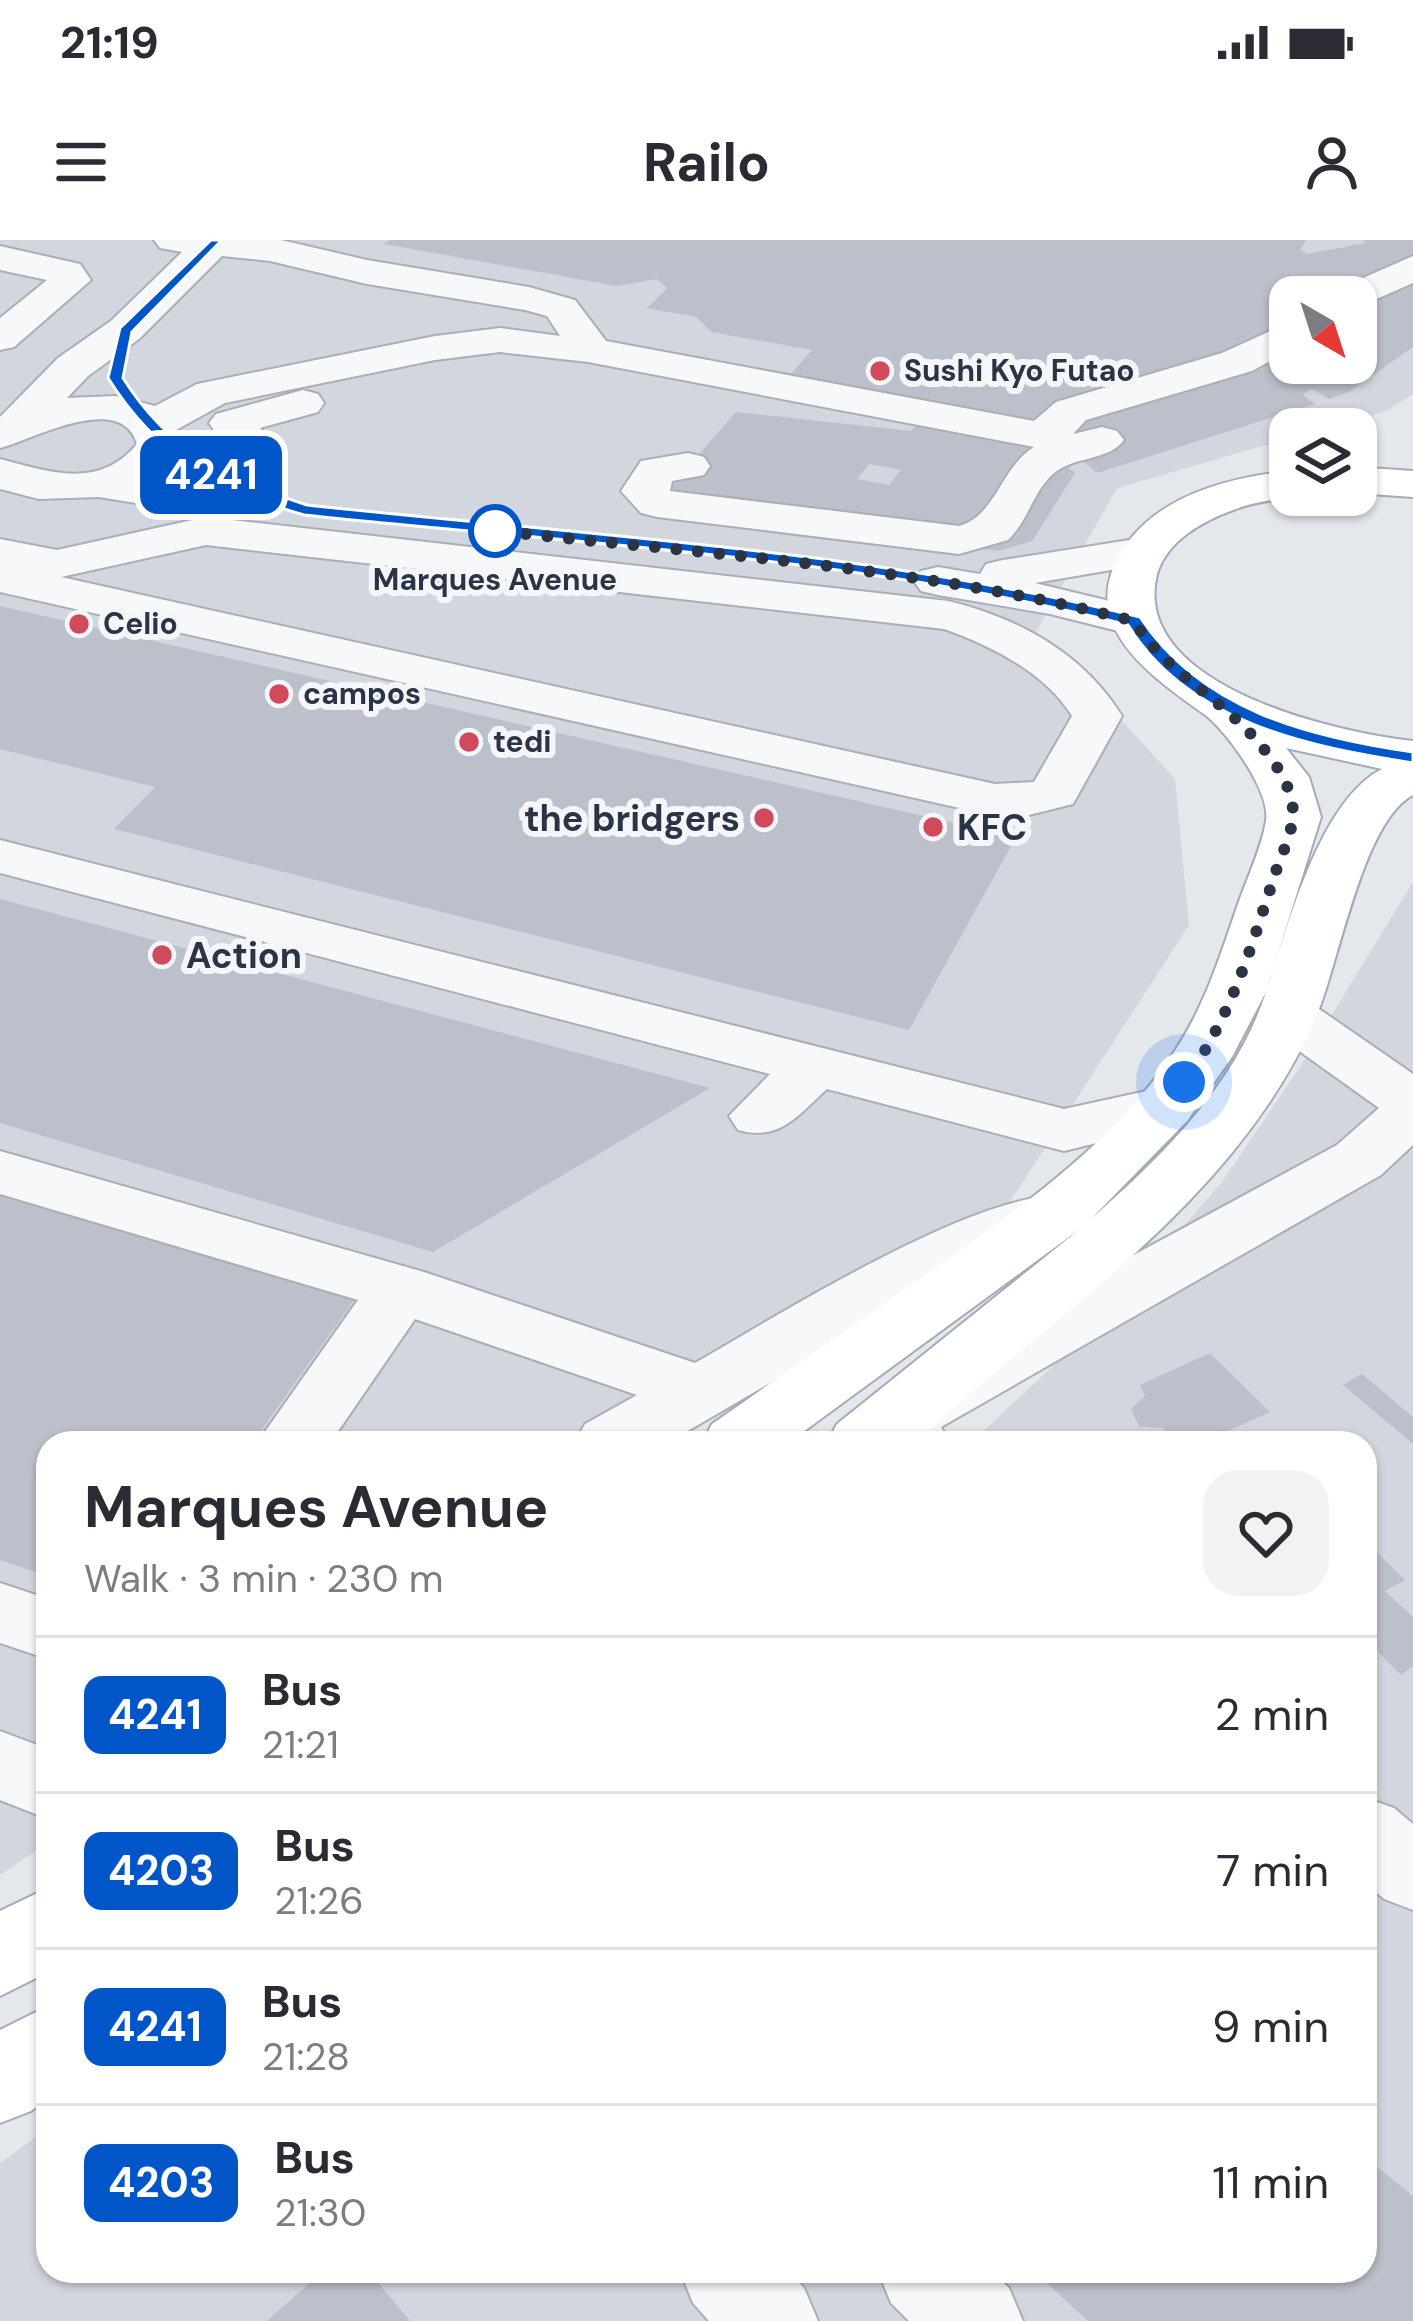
<!DOCTYPE html>
<html lang="en">
<head>
<meta charset="utf-8">
<style>
	:root { --surface:#fff; --page:#f2f2f3; --text:#2b2b33; --muted:#7c7c81; --line:#e1e1e2 }
	body { margin:0; font-family:"DM Sans",sans-serif; background:var(--page); color:var(--text); height:100vh; display:flex; flex-direction:column; font-size:45px; white-space:nowrap }
	* { box-sizing:border-box; margin:0 }
	p { font-size:39px; color:var(--muted) }
	.icon { flex:none; width:66px; height:66px; fill:none; stroke:currentColor; stroke-width:2; stroke-linecap:round; stroke-linejoin:round }
	.map { position:relative; flex:1; overflow:hidden }
	.details { position:absolute; left:36px; top:1191px; width:1341px; height:852px; display:flex; flex-direction:column; background:var(--surface); border-radius:36px; box-shadow:0 3px 9px #0004 }
	.details>* { flex:none }
	.badge { padding:0 24px; border-radius:18px; font-size:42px; line-height:78px }
	.needle { width:78px; rotate:141deg }
	.controls { position:absolute; left:1269px; top:36px; display:grid; gap:24px }
	.controls a { display:grid; place-items:center; width:108px; height:108px; border-radius:24px; background:var(--surface); box-shadow:0 3px 9px #0004; font-size:60px }
	.you { position:absolute; width:60px; height:60px; margin:-30px; border:9px solid #fff; border-radius:50%; background:#1a73e8; box-shadow:0 0 0 18px #1a73e833 }
	.map>.badge { position:absolute; translate:-50% -50%; box-shadow:0 0 0 6px #fff }
	.round { display:grid; place-items:center; flex:none; width:126px; height:126px; border-radius:36px; background:var(--page) }
	.head { display:flex; align-items:center; justify-content:space-between; height:204px; padding:0 48px }
	h1 { font-size:57px; font-weight:700; line-height:90px }
	ul { padding:0; list-style:none }
	li { display:flex; align-items:center; gap:36px; height:156px; padding:0 48px; border-top:3px solid var(--line) }
	li div { flex:1 }
	li b { display:block; font-size:45px }
	li em { font-style:normal }
	li .badge { min-width:132px; font-weight:700; text-align:center }
	.status { display:flex; justify-content:space-between; align-items:center; height:84px; padding:0 60px; background:var(--surface); direction:ltr }
	.status svg { height:33px; fill:currentColor }
	header { display:flex; justify-content:space-between; align-items:center; height:156px; padding:0 48px; background:var(--surface); font-size:54px; font-weight:700 }
	.map>svg:first-child { display:block }
	.built { fill:#d2d6de; fill-rule:evenodd }
	.building { fill:#bbc0ca; fill-rule:evenodd }
	.lines { fill:none; stroke-linecap:round; stroke-linejoin:round }
	.minor-casing { stroke:#a9aeb7; stroke-width:4 }
	.major-casing { stroke:#a3abb8; stroke-width:4 }
	.minor { fill:#f7f8fa; fill-rule:evenodd }
	.major { fill:#fff; fill-rule:evenodd }
	.line { fill:#0055c8; stroke:#fff; stroke-width:3 }
	.walk { stroke:#2b3445; stroke-width:12; stroke-dasharray:0 21.6 }
	.poi-dot { fill:#d1495b; stroke:#f4f6f9; stroke-width:4.5 }
	.stop-dot { fill:#fff; stroke:#0055c8; stroke-width:6 }
	.labels { text-anchor:middle; stroke-width:12; stroke-linejoin:round; paint-order:stroke }
	.far-poi-label { font-size:30px; font-weight:bold; fill:#2b3445; stroke:#f4f6f9; text-anchor:start }
	.far-stop-label { font-size:30px; font-weight:bold; fill:#2b3445; stroke:#f4f6f9 }
	.poi-label { font-size:36px; font-weight:bold; fill:#2b3445; stroke:#f4f6f9; text-anchor:start }
</style>
</head>
<body>
<div class="status"><b>21:19</b><svg viewBox="0 0 49 12"><path d="M0 12V9h3v3zM5 12V6h3v6zM10 12V3h3v9zM15 12V0h3v12zM26 1h20v11H26zM47 4h2v5h-2z"/></svg></div>
<header><svg class="icon" aria-label="menu" viewBox="0 0 24 24"><path d="M4 6h16M4 12h16M4 18h16"/></svg>Railo<svg class="icon" aria-label="person" viewBox="0 0 24 24"><circle cx="12" cy="8" r="4"/><path d="M4 21q1-7 8-7t8 7"/></svg></header>
<div class="map">
<svg width="1413" height="2081" viewBox="0 0 1413 2081">
	<rect width="100%" height="100%" fill="#e4e7ec"/>
	<path class="built" d="M0,0h1413v154l-27,17 -63,18h-33v9l-173,50 -85,151 82,73 61,67 14,146 -185,286 -366,232h-590v400l-48,32zM1290,57h66v66h-66z
		M1413,642v1439h-1413v-158l48,-35v143h1317v-828h-394l135,-127 116,-134 80,-118z"/>
	<path class="building" d="M390,0h916l-6,10 7,4 59,-11 -4,-3h51v107l-64,45 -20,7 -17,-10 -10,5 13,10 -218,69 -17,-14 -17,4 12,10 -43,68 -33,10 -351,-39 88,-100 175,19 7,-9 -145,-28 39,-44 -101,-18 -15,-15 -49,-9 20,-20 -10,-9 -40,7 -233,-42zM1290,57h66v66h-66zM869,224l32,6 -12,15 -32,-6z
		M0,366l976,222 40,9 -107,193 -795,-201 41,-42 -155,-38z
		M0,659l338,90 372,99 -277,164 -433,-129z
		M0,953l355,106 -103,144h-204v133l-48,-16z
		M1210,1113l60,59 -69,31h-24l-15,-15 -23,-2 -8,-17 14,-13 -5,-11z
		M1362,1134l51,43v27l-70,-59z
		M1365,1300l40,40 -20,11 28,26v49l-12,9 -36,-36z
		M1365,1917l48,39v125h-325l-54,-50h331z
		M323,2031h45l42,50h-143z"/>
	<g class="lines">
		<defs>
			<path id="minor" d="M154,0h127l86,20 162,27 46,13 31,41 428,80 22,-19 166,-49 68,-31v28l-38,21 -166,49 -13,14 29,-7 15,4 7,9c-15,21 -51,16 -71,34 -20,18 -25,47 -45,66l-49,14 -302,-37 -16,-4 -20,-22 20,-30 47,-8 16,4 6,9 -6,9 -32,6 -2,10 289,35c37,-10 42,-59 75,-79l-446,-85 -88,-10 -65,8 -210,43 -49,27 5,15 -31,33 105,18 7,10 -7,10 -16,4 -140,-23 -60,2 -39,-10v-30c48,12 98,32 137,-15 -16,-54 -105,-4 -137,4v-31l58,-59 53,-37 71,-69 -22,-4zM222,16l48,5 97,23 158,26 22,6 13,20 -60,-8 -65,8 -238,48 -42,22 -39,-10 -49,2 21,-22 51,-37z
				M0,6l80,18 11,16 -77,67 -14,3v-32l47,-38 -47,-10z
				M1413,16v27l-57,25v-11h-24l6,-8z
				M303,150l15,4 6,9 -6,9 -58,16 22,25 -7,9c-31,8 -49,-14 -66,-39l7,-9z
				M206,277l742,84c70,17 135,52 174,115l-49,88 -56,14 -22,-2 -995,-224v-53l57,11zM206,305l738,84c46,16 102,44 128,87l-38,66 -39,2 -934,-207z
				M1142,298l16,4 7,10 -7,10 -123,21 116,28 7,10 -7,10 -17,4 -84,-21 -112,-19 -17,-4 -7,-10 7,-10 17,-4 42,7 6,-10 17,-4z
				M0,600l1064,269 101,-22 22,6 9,14 -9,14 -123,30 -237,-62c-29,26 -47,53 -89,41l-9,-14 41,-42 -770,-201z
				M1288,756l21,6 104,72v71l-32,30 -440,252 8,16 -84,-3 -10,-18 10,-18 83,-41 119,-72 270,-146 42,-37 -112,-80 -8,-13 8,-13z
				M0,911l424,121 271,91c76,-43 303,-187 381,-165l9,16 -9,16 -108,38 -301,175h-92l10,-19 52,-29 -222,-76 -85,124h-73l101,-143 -358,-106z
				M0,1343l48,16v60l-48,-16z
				M0,1491l48,18v70l-48,-19z
				M1365,1558l29,10 19,16v86l-29,-11 -19,-16z
				M680,2031h109l15,17 14,33h-109l-16,-18z
				M878,2031h113l18,17 14,33h-114l-18,-18z"/>
			<path id="major" d="M1356,227l57,4v26l-57,-4z
				M1290,231v24h10c-22,5 -43,6 -64,14 -32,11 -73,33 -80,70 -21,108 182,154 257,162v54c-51,27 -74,169 -97,222 -65,153 -205,259 -329,362 -16,13 -62,59 -78,64 -17,6 -62,0 -82,0l10,-19 243,-195 -292,214h-86l10,-19c70,-49 139,-97 209,-146 92,-65 193,-133 255,-229 29,-44 44,-93 61,-142 9,-27 24,-57 29,-86 5,-29 -39,-90 -62,-107 -57,-41 -134,-93 -76,-172 37,-49 104,-65 162,-71zM1286,508l96,21c-63,32 -94,158 -116,222l55,-174 -12,-40zM1266,752c-30,93 -104,164 -175,227l96,-98 45,-64z
				M48,1648v84l-48,24v-85z
				M48,1766v92l-17,13 -31,12v-93z"/>
		</defs>
		<use href="#minor" class="minor-casing"/>
		<use href="#major" class="major-casing"/>
		<use href="#minor" class="minor"/>
		<use href="#major" class="major"/>
	</g>
	<path class="line" d="M211,0h11l-90,92 -9,46c46,73 103,101 184,127 277,30 562,45 833,112 61,93 169,120 273,135v11c-105,-16 -226,-41 -285,-138 -268,-68 -550,-81 -824,-110 -87,-25 -147,-59 -196,-137l12,-50z"/>
	<g class="lines">
		<path class="walk" d="M495,291l-6,-1c216,24 434,37 645,91 32,52 84,74 123,120 17,19 36,46 36,72 0,19 -12,43 -18,61 -24,74 -45,146 -91,208"/>
	</g>
	<g class="poi-dot">
		<circle cx="880" cy="131" r="12"/>
		<circle cx="79" cy="384" r="12"/>
		<circle cx="279" cy="454" r="12"/>
		<circle cx="469" cy="502" r="12"/>
		<circle cx="764" cy="578" r="12"/>
		<circle cx="933" cy="587" r="12"/>
		<circle cx="162" cy="715" r="12"/>
	</g>
	<circle class="stop-dot" cx="495" cy="291" r="24"/>
	<g class="labels">
		<g class="far-poi-label">
			<text x="904" y="141">Sushi Kyo Futao</text>
			<text x="103" y="394">Celio</text>
			<text x="303" y="464">campos</text>
			<text x="493" y="512">tedi</text>
		</g>
		<g class="far-stop-label">
			<text x="495" y="350">Marques Avenue</text>
		</g>
		<g class="poi-label">
			<text x="740" y="591" text-anchor="end">the bridgers</text>
			<text x="957" y="600">KFC</text>
			<text x="186" y="728">Action</text>
		</g>
	</g>
</svg>
<div class="controls">
<a><svg class="needle" viewBox="-14 -14 28 28"><path d="M0-13l5 13h-10z" fill="#e53935"/><path d="M0 13l5-13h-10z" fill="#7c7c81"/></svg></a>
<a><svg class="icon" aria-label="layers" viewBox="0 0 24 24"><path d="M12 4l9 5-9 5-9-5zM3 14l9 5 9-5"/></svg></a>
</div>
<div class="you" style="left:1184px;top:842px"></div>
<b class="badge" style="left:211px;top:235px;background:#0055c8;color:#fff">4241</b>
<section class="details">
<div class="head"><div><h1>Marques Avenue</h1><p>Walk · 3 min · 230 m</p></div><a class="round"><svg class="icon" aria-label="heart" viewBox="0 0 24 24"><path d="M12 20l-8-8c-3-5 5-10 8-4 3-6 11-1 8 4z"/></svg></a></div>
<ul>
<li><span class="badge" style="background:#0055c8;color:#fff">4241</span><div><b>Bus</b><p>21:21</p></div><em>2 min</em></li>
<li><span class="badge" style="background:#0055c8;color:#fff">4203</span><div><b>Bus</b><p>21:26</p></div><em>7 min</em></li>
<li><span class="badge" style="background:#0055c8;color:#fff">4241</span><div><b>Bus</b><p>21:28</p></div><em>9 min</em></li>
<li><span class="badge" style="background:#0055c8;color:#fff">4203</span><div><b>Bus</b><p>21:30</p></div><em>11 min</em></li>
</ul>
</section>
</div>
</body>
</html>
